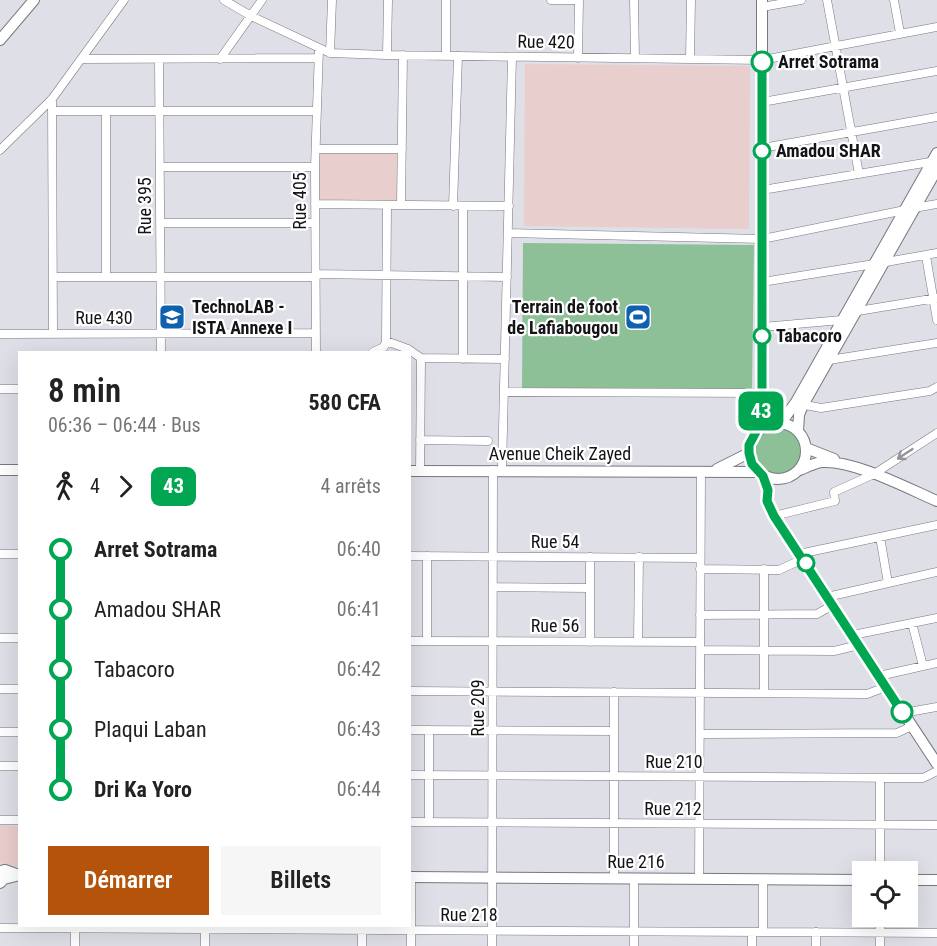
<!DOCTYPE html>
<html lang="fr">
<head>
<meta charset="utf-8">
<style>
	:root { --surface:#fff; --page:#f6f6f6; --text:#222; --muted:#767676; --accent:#b45309 }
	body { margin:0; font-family:"Roboto Condensed",sans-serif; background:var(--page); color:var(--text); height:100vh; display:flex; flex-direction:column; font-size:22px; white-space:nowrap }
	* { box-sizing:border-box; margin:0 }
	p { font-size:20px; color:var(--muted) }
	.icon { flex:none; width:33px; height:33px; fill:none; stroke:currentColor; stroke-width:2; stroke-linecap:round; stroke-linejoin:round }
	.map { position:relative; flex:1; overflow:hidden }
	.sheet { position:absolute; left:18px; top:351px; width:393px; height:576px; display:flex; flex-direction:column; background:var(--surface); border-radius:0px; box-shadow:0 6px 24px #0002 }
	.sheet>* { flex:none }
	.badge { padding:0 12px; border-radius:9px; font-size:21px; line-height:39px }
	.fabs { position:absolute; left:852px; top:861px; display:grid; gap:12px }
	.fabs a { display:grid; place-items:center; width:66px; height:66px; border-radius:0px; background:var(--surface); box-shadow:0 6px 24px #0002; font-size:30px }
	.map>.badge { position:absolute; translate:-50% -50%; box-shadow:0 0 0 3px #fff }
	.legs { display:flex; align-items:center; gap:9px; height:66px; padding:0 30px; font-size:20px }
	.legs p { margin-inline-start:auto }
	.overview { display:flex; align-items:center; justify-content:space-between; height:102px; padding:0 30px }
	h1 { font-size:33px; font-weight:600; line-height:45px }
	.button { display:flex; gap:12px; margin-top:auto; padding:12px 30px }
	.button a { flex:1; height:69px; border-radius:0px; background:var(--accent); color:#fff; font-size:24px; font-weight:600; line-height:69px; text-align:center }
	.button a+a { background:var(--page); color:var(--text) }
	ul { padding:0 30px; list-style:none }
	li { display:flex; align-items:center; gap:21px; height:60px; font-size:22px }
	li i { display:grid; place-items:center; width:9px; height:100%; margin:0 8px; background:currentColor }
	li i::after { content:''; width:15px; height:15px; margin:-8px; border:4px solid; border-radius:50%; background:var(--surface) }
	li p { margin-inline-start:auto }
	li:first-child i { background:linear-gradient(#0000 50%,currentColor 0) }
	li:last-child i { background:linear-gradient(currentColor 50%,#0000 0) }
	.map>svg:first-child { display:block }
	.commercial { fill:#e9cecd }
	.education { fill:#e9cece }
	.green { fill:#8dc096 }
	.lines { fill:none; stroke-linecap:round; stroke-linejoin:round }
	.street-casing { stroke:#77787f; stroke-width:9 }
	.secondary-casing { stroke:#77787f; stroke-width:12 }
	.street { stroke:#fff; stroke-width:8 }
	.secondary { stroke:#fff; stroke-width:10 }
	.oneway { stroke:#959597 }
	.line-1-casing { stroke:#fff; stroke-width:14 }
	.line-1 { stroke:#00a651; stroke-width:9 }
	.stop-1-dot { fill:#fff; stroke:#00a651; stroke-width:3 }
	.labels { text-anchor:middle; stroke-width:4.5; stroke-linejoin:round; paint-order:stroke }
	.street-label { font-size:18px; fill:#141417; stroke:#fff }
	.stop-label { font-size:18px; font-weight:bold; fill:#141417; stroke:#fff; text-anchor:start }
	.poi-label { font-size:18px; font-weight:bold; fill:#141417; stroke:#fff; text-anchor:start }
</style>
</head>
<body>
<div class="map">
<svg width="937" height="946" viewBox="0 0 937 946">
	<rect width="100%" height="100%" fill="#dedfe7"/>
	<path class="commercial" d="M0,825l19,1v41l-19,-4z"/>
	<path class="education" d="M525,64l225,2 -1,163 -225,-3z
		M318,151h82v52h-81z"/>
	<path class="green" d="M523,243l231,2 -2,145 -230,-2z
		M755 451a23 23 0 1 1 46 0a23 23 0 1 1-46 0Z"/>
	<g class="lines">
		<defs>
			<path id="street" d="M224,0l27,16 79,37 57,2 375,5 175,-33
				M551,0h28
				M634,0l1,58
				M827,0l32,174
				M894,0l6,33
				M762,7l39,-7
				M330,53l2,-53
				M387,55l1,-55
				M446,56v-56
				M578,58l1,-58
				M82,59l236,-1
				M159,59l2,293
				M220,59l42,-59
				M690,59l1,-59
				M52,99l1,234
				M762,102l175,-31
				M52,111h264
				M106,111v166
				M762,148l175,-31
				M316,149h86
				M0,150l52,-51 72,-99
				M160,167h155
				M762,190l174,-29
				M315,204l194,2
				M401,205l2,-150
				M453,206l5,-150
				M463,206v153
				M914,208l23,-4
				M160,223h155
				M508,233l254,6 143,-29
				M926,256l11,64
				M886,262l51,-9
				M316,274l191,3
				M53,277h263
				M762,282l112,-18
				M854,309l4,2 79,-13
				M762,327l80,-7
				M0,334l316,-1
				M386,341l22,8 13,9 84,1
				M316,352l-1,-185 4,-118
				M373,352l11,-5 2,-6 1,-136
				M829,360l108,-17
				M0,389h20
				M504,392l258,1
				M800,404l21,4 109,-17 7,-4
				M420,440l68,1
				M502,470l10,-413
				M420,471l1,-113
				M774,516l61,-15 -1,-9 40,-18 63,-41
				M880,537l8,46
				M0,554h20
				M799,554l138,-29
				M410,556l290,2
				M700,569l79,1 24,-11
				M493,587l97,1
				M827,597l110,-25
				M700,615l117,-1 16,-9
				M912,623l11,43
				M853,635l84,-17
				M0,638h20
				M410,641l290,1
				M427,641v-85
				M590,642v-85
				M638,642l1,-85
				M700,650l134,1 25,-6
				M879,676l58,-13
				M0,689h20
				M410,691l457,3 19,-7
				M764,693v-124
				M903,713l34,-6
				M410,730l204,1
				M0,732h20
				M700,734l197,-1 15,-7
				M0,766h20
				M410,775l513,3 14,-7
				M0,820h20
				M410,822l527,3
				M429,822v-92
				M880,872v-94
				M614,878v-186
				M699,879l2,-407
				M0,928l937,5
				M763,932v-53
				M75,946v-20
				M205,946v-20
				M362,946v-19
				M411,946v-69
				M492,946l1,-476
				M634,946v-68
				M752,946v-14
				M816,946v-14
				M880,946v-30"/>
			<path id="secondary" d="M0,40l34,-40
				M750 451a28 28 0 1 1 56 0a28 28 0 1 1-56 0Z
				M781,423l15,-21 141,-249
				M757,431l5,-27v-404
				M798,431l1,-16 4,-10 134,-236
				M806,448l28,11
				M717,469l32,-16
				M0,470h20
				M800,470c7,-3 14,-7 22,-8 32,-2 85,26 115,39
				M410,471l348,1
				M763,476l5,14 -1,11 7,15 163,248
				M0,871l5,-1 14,5
				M410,877l452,3
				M908,880h29
				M0,883l4,-4 16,-4"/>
		</defs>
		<use href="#street" class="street-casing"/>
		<use href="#secondary" class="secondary-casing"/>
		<use href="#street" class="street"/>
		<use href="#secondary" class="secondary"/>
	</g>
	<defs><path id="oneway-shaft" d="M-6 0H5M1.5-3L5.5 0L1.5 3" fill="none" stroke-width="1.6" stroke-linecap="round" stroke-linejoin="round" transform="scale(1.5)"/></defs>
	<use class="oneway" href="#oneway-shaft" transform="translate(905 454) rotate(147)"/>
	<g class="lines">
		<defs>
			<path id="line-1" d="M762,62v342l-5,26 -8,15v8l3,11 11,12 5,14 -1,11 7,15 128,196"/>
		</defs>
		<use href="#line-1" class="line-1-casing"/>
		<use href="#line-1" class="line-1"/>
	</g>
	<defs>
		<symbol id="university-square" viewBox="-11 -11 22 22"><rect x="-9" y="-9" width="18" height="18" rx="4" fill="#0f61af" stroke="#fff"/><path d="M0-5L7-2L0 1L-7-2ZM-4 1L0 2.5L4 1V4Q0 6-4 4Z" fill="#fff"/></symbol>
		<symbol id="stadium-square" viewBox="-11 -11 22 22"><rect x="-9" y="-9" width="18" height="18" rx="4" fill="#0f61af" stroke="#fff"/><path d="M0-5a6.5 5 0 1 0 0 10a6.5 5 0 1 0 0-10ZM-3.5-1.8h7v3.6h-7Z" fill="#fff"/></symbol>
	</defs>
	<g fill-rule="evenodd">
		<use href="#university-square" x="157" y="302" width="30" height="30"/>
		<use href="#stadium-square" x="623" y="302" width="30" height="30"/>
	</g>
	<g class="stop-1-dot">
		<circle cx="762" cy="62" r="10"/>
		<circle cx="762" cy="151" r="8"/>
		<circle cx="762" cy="336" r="8"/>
		<circle cx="806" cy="563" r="8"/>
		<circle cx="902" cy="712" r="10"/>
	</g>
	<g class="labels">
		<g class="street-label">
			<text transform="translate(546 42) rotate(1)" y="6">Rue 420</text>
			<text transform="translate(300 201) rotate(-90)" y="6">Rue 405</text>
			<text transform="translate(145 206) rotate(-90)" y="6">Rue 395</text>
			<text x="104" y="324">Rue 430</text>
			<text x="560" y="460">Avenue Cheik Zayed</text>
			<text x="555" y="548">Rue 54</text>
			<text x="555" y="632">Rue 56</text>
			<text transform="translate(478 708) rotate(-90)" y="6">Rue 209</text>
			<text x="674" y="768">Rue 210</text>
			<text x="673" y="815">Rue 212</text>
			<text x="636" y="868">Rue 216</text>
			<text x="469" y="921">Rue 218</text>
		</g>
		<g class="stop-label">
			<text x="778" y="68">Arret Sotrama</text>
			<text x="776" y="157">Amadou SHAR</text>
			<text x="776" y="342">Tabacoro</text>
		</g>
		<g class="poi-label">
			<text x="192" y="313">TechnoLAB -<tspan x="192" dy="21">ISTA Annexe I</tspan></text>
			<text x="618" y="313" text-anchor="end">Terrain de foot<tspan x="618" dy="21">de Lafiabougou</tspan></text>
		</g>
	</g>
</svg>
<div class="fabs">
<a><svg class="icon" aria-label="locate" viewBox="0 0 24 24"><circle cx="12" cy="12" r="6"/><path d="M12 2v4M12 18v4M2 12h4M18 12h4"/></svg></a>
</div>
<b class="badge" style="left:761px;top:411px;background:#00a651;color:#fff">43</b>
<section class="sheet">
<div class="overview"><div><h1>8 min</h1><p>06:36 – 06:44 · Bus</p></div><b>580 CFA</b></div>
<div class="legs"><svg class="icon" aria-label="walk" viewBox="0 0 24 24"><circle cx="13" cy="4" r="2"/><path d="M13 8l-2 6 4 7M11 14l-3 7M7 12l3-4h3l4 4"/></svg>4<svg class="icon" aria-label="forward" viewBox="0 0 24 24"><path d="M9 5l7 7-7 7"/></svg><b class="badge" style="background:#00a651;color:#fff">43</b><p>4 arrêts</p></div>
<ul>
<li><i style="color:#00a651"></i><b>Arret Sotrama</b><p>06:40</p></li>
<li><i style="color:#00a651"></i><span>Amadou SHAR</span><p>06:41</p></li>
<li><i style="color:#00a651"></i><span>Tabacoro</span><p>06:42</p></li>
<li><i style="color:#00a651"></i><span>Plaqui Laban</span><p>06:43</p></li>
<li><i style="color:#00a651"></i><b>Dri Ka Yoro</b><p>06:44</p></li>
</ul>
<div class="button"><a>Démarrer</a><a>Billets</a></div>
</section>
</div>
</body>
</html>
